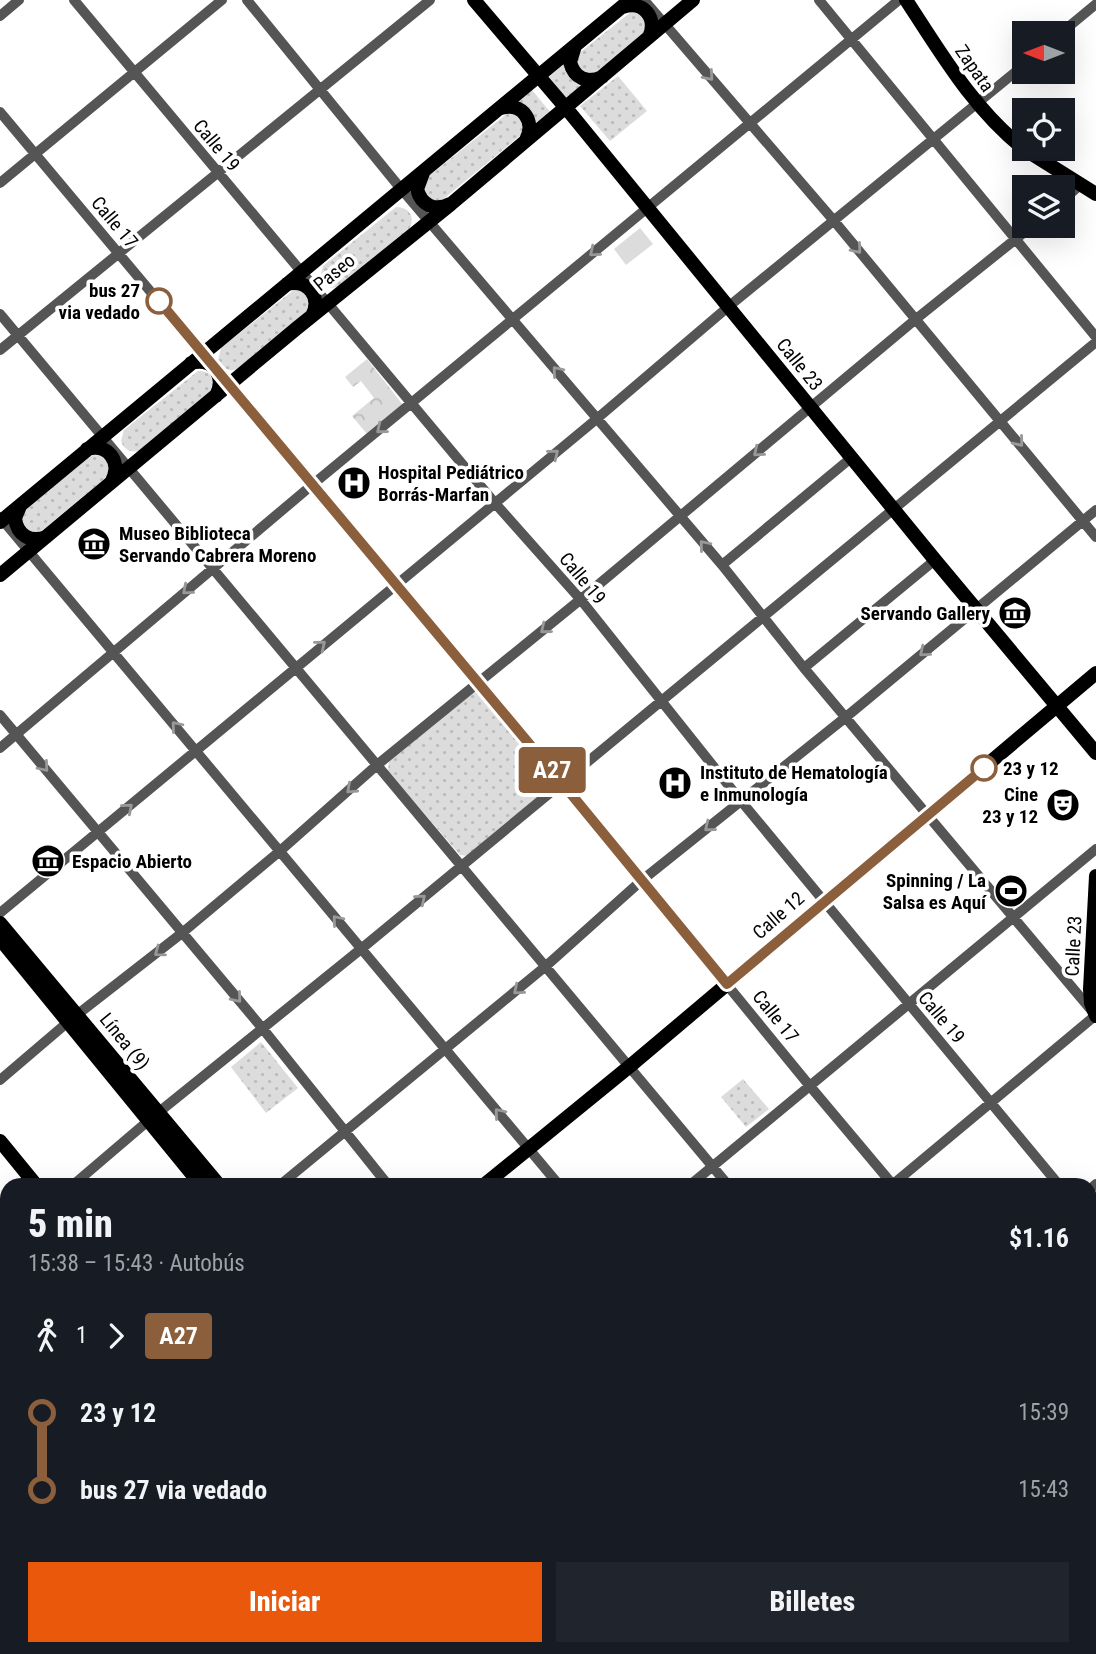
<!DOCTYPE html>
<html lang="es">
<head>
<meta charset="utf-8">
<style>
	:root { --surface:#171b24; --page:#20242c; --text:#f1f3f6; --muted:#9ea1a6; --accent:#ea580c }
	body { margin:0; font-family:"Roboto Condensed",sans-serif; background:var(--page); color:var(--text); height:100vh; display:flex; flex-direction:column; font-size:26px; white-space:nowrap }
	* { box-sizing:border-box; margin:0 }
	p { font-size:23px; color:var(--muted) }
	.icon { flex:none; width:38px; height:38px; fill:none; stroke:currentColor; stroke-width:2; stroke-linecap:round; stroke-linejoin:round }
	.map { position:relative; flex:1; overflow:hidden }
	.details { position:absolute; left:0px; top:1178px; width:1097px; height:478px; display:flex; flex-direction:column; background:var(--surface); border-radius:21px 21px 0 0; box-shadow:0 7px 28px #0002 }
	.details>* { flex:none }
	.badge { padding:0 14px; border-radius:5px; font-size:24px; line-height:46px }
	.needle { width:46px; rotate:270deg }
	.tools { position:absolute; left:1012px; top:21px; display:grid; gap:14px }
	.tools a { display:grid; place-items:center; width:63px; height:63px; border-radius:0px; background:var(--surface); box-shadow:0 7px 28px #0002; font-size:35px }
	.map>.badge { position:absolute; translate:-50% -50%; box-shadow:0 0 0 4px #fff }
	.legs { display:flex; align-items:center; gap:10px; height:77px; padding:0 28px; font-size:23px }
	.legs p { margin-inline-start:auto }
	.summary { display:flex; align-items:center; justify-content:space-between; height:119px; padding:0 28px }
	h1 { font-size:38px; font-weight:800; line-height:52px }
	.button { display:flex; gap:14px; margin-top:auto; padding:14px 28px }
	.button a { flex:1; height:80px; border-radius:0px; background:var(--accent); color:#fff; font-size:28px; font-weight:800; line-height:80px; text-align:center }
	.button a+a { background:var(--page); color:var(--text) }
	ul { padding:0 28px; list-style:none }
	li { display:flex; align-items:center; gap:24px; height:77px; font-size:26px }
	li i { display:grid; place-items:center; width:10px; height:100%; margin:0 9px; background:currentColor }
	li i::after { content:''; width:18px; height:18px; margin:-9px; border:5px solid; border-radius:50%; background:var(--surface) }
	li p { margin-inline-start:auto }
	li:first-child i { background:linear-gradient(#0000 50%,currentColor 0) }
	li:last-child i { background:linear-gradient(currentColor 50%,#0000 0) }
	.map>svg:first-child { display:block }
	.grass { fill:url(#grass-dots) }
	.forest { fill:url(#forest-crowns) }
	.garden { fill:#dcdcdc }
	.water { fill:url(#water-ripples) }
	.lines { fill:none; stroke-linecap:round; stroke-linejoin:round }
	.minor { stroke:#555; stroke-width:10 }
	.major { stroke:#000; stroke-width:14 }
	.highway { stroke:#000; stroke-width:16 }
	.oneway { stroke:#999 }
	.line-1-casing { stroke:#fff; stroke-width:16 }
	.line-1 { stroke:#8b5e3c; stroke-width:10 }
	.stop-1-dot { fill:#fff; stroke:#8b5e3c; stroke-width:3.5 }
	.labels { text-anchor:middle; stroke-width:7; stroke-linejoin:round; paint-order:stroke }
	.street-label { font-size:19px; fill:#000; stroke:#fff }
	.stop-label { font-size:19px; font-weight:bold; fill:#000; stroke:#fff; text-anchor:end }
	.poi-label { font-size:19px; font-weight:bold; fill:#000; stroke:#fff; text-anchor:start }
</style>
</head>
<body>
<div class="map">
<svg width="1096" height="1654" viewBox="0 0 1096 1654">
	<defs>
		<pattern id="grass-dots" width="8" height="8" patternUnits="userSpaceOnUse" patternTransform="scale(1.75)"><rect width="8" height="8" fill="#dcdcdc"/><path d="M2 2h.1M6 6h.1" fill="none" stroke="#bbb" stroke-width="1.8" stroke-linecap="round"/></pattern>
		<pattern id="forest-crowns" width="20" height="18" patternUnits="userSpaceOnUse" patternTransform="scale(1.75)"><rect width="20" height="18" fill="#dcdcdc"/><path d="M2 6a3 3 0 1 1 6 0M12 15a3 3 0 1 1 6 0" fill="none" stroke="#bbb"/></pattern>
		<pattern id="water-ripples" width="26" height="14" patternUnits="userSpaceOnUse" patternTransform="scale(1.75)"><rect width="26" height="14" fill="#a3a3a3"/><path d="M2 4q2-2 4 0t4 0M15 11q2-2 4 0t4 0" fill="none" stroke="#8b8b8b"/></pattern>
	</defs>
	<rect width="100%" height="100%" fill="#fff"/>
	<path class="grass" d="M631,12l8,1 7,9 -3,11 -48,41 -16,-1 -3,-16 2,-3z
		M564,64l12,19 7,5 -16,12 -18,-23z
		M618,76l29,35 -37,30 -30,-35z
		M532,90l19,23 -16,12 -18,-24z
		M509,112l14,6 -1,16 -81,67h-12l-7,-17 2,-4z
		M396,207c13,0 20,10 13,22l-69,57c-10,4 -17,1 -20,-9l3,-11z
		M295,289l8,1 7,9 -3,12 -69,58c-9,3 -17,0 -20,-9l3,-12z
		M198,371c14,-1 17,10 12,21l-69,58c-9,4 -17,0 -20,-9l3,-11z
		M92,455l16,1 1,19 -69,57 -4,2 -12,-3 -3,-16 2,-3z
		M472,692l9,1 71,85 -1,11 -83,67 -8,-1 -72,-84 1,-11z
		M261,1042l37,46 -32,25 -35,-46z
		M743,1079l26,30 -23,18 -25,-30z"/>
	<path class="forest" d="M367,359l36,46 -36,29 -15,-18 22,-18 -13,-17 -8,6 -8,-10z"/>
	<path class="garden" d="M640,228l13,16 -27,21 -12,-16z"/>
	<path class="water" d="M315,1648l83,1 2,5h-92z"/>
	<g class="lines">
		<path class="minor" d="M74,0l420,502 87,98 160,201 318,384
			M247,0l150,184 325,381 82,103 288,343
			M644,0l191,222 261,315
			M819,0l277,337
			M0,16l19,-16
			M1061,33l35,-29
			M0,112l207,247
			M0,183l222,-183
			M1062,201l18,-16
			M0,314l728,871
			M0,350l430,-350
			M224,380l338,403 247,302 84,100
			M0,517l559,668
			M722,565l129,-107
			M804,668l131,-108
			M0,715l263,314 125,156
			M0,748l312,-263 587,-485
			M0,913l593,-491 135,-115 296,-242
			M78,1014l104,-81 98,-82 97,-86 209,-170 330,-276 116,-93
			M0,1080l68,-58
			M159,1112l202,-163 735,-607
			M73,1185l75,-64
			M280,1185l266,-219 95,-85 205,-164 250,-207
			M690,1185l406,-336
			M892,1185l204,-170
			M1090,1189l6,-5
			M1090,1222l6,7
			M0,1247l7,-6
			M0,1345l7,9
			M1090,1357l6,-4
			M0,1417l7,-6
			M1090,1421l6,7
			M1090,1525l6,-4
			M0,1580l7,-7
			M1090,1624l6,7
			M774,1648l4,6
			M529,1654l7,-6
			M731,1654l6,-6
			M935,1654l7,-6"/>
		<path class="major" d="M474,0l97,114 364,446 161,193
			M906,0c35,53 67,109 118,149
			M623,7c20,-7 35,11 26,30
			M575,46l-5,16c4,16 17,22 32,15
			M501,108c21,-6 35,13 25,32
			M1024,149l72,45
			M423,173l-6,16c4,16 18,23 33,15
			M287,284c21,-5 35,13 25,32
			M191,363c23,-6 35,14 25,33
			M87,449c21,-6 35,13 25,32
			M20,506l-5,12c2,17 15,25 31,19
			M0,522l630,-522
			M0,575l297,-247 154,-124 242,-204
			M1096,876l-6,113 1,14 5,13
			M0,923l219,262
			M0,939l201,246
			M0,1141l36,44
			M484,1185l146,-119 466,-393
			M0,1543l7,8
			M85,1648l5,6
			M588,1648l5,6
			M605,1648l4,6"/>
		<path class="highway" d="M424,1651l2,3
			M109,1654h22"/>
	</g>
	<defs><path id="oneway-chevron" d="M-2-3.5L2.5 0L-2 3.5" fill="none" stroke-width="1.6" stroke-linecap="round" stroke-linejoin="round" transform="scale(1.75)"/></defs>
	<g class="oneway">
		<use href="#oneway-chevron" transform="translate(709 76) rotate(49)"/>
		<use href="#oneway-chevron" transform="translate(857 249) rotate(50)"/>
		<use href="#oneway-chevron" transform="translate(594 252) rotate(140)"/>
		<use href="#oneway-chevron" transform="translate(557 371) rotate(-130)"/>
		<use href="#oneway-chevron" transform="translate(381 429) rotate(141)"/>
		<use href="#oneway-chevron" transform="translate(1019 442) rotate(51)"/>
		<use href="#oneway-chevron" transform="translate(758 452) rotate(140)"/>
		<use href="#oneway-chevron" transform="translate(554 454) rotate(-39)"/>
		<use href="#oneway-chevron" transform="translate(704 545) rotate(-130)"/>
		<use href="#oneway-chevron" transform="translate(187 590) rotate(139)"/>
		<use href="#oneway-chevron" transform="translate(545 629) rotate(141)"/>
		<use href="#oneway-chevron" transform="translate(321 645) rotate(-39)"/>
		<use href="#oneway-chevron" transform="translate(924 652) rotate(140)"/>
		<use href="#oneway-chevron" transform="translate(176 726) rotate(-130)"/>
		<use href="#oneway-chevron" transform="translate(44 767) rotate(50)"/>
		<use href="#oneway-chevron" transform="translate(351 789) rotate(138)"/>
		<use href="#oneway-chevron" transform="translate(128 808) rotate(-41)"/>
		<use href="#oneway-chevron" transform="translate(709 827) rotate(141)"/>
		<use href="#oneway-chevron" transform="translate(421 899) rotate(-40)"/>
		<use href="#oneway-chevron" transform="translate(337 920) rotate(-130)"/>
		<use href="#oneway-chevron" transform="translate(159 952) rotate(143)"/>
		<use href="#oneway-chevron" transform="translate(518 990) rotate(140)"/>
		<use href="#oneway-chevron" transform="translate(237 998) rotate(50)"/>
		<use href="#oneway-chevron" transform="translate(499 1113) rotate(-130)"/>
	</g>
	<g class="lines">
		<defs>
			<path id="line-1" d="M159,301l403,482 165,201 257,-216"/>
		</defs>
		<use href="#line-1" class="line-1-casing"/>
		<use href="#line-1" class="line-1"/>
	</g>
	<defs>
		<symbol id="hospital-disc" viewBox="-11 -11 22 22"><circle r="9.5" fill="#000" stroke="#fff"/><path d="M-5-5h3v3.5h4V-5h3V5h-3V1.5h-4V5h-3Z" fill="#fff"/></symbol>
		<symbol id="museum-disc" viewBox="-11 -11 22 22"><circle r="9.5" fill="#000" stroke="#fff"/><path d="M0-6L6-3V-2H-6V-3ZM-5-1h2V3h-2ZM-1-1h2V3h-2ZM3-1h2V3H3ZM-6 4H6V6H-6Z" fill="#fff"/></symbol>
		<symbol id="theatre-disc" viewBox="-11 -11 22 22"><circle r="9.5" fill="#000" stroke="#fff"/><path d="M-5-5.5Q0-4 5-5.5V0Q5 5 0 6Q-5 5-5 0ZM-3.3-2.5H-1v1.5H-3.3ZM1-2.5H3.3v1.5H1ZM-2.8 1Q0 5.5 2.8 1Z" fill="#fff"/></symbol>
		<symbol id="stadium-disc" viewBox="-11 -11 22 22"><circle r="9.5" fill="#000" stroke="#fff"/><path d="M0-5a6.5 5 0 1 0 0 10a6.5 5 0 1 0 0-10ZM-3.5-1.8h7v3.6h-7Z" fill="#fff"/></symbol>
	</defs>
	<g fill-rule="evenodd">
		<use href="#hospital-disc" x="335" y="464" width="38" height="38"/>
		<use href="#museum-disc" x="75" y="525" width="38" height="38"/>
		<use href="#museum-disc" x="996" y="594" width="38" height="38"/>
		<use href="#hospital-disc" x="656" y="764" width="38" height="38"/>
		<use href="#theatre-disc" x="1044" y="786" width="38" height="38"/>
		<use href="#museum-disc" x="29" y="842" width="38" height="38"/>
		<use href="#stadium-disc" x="992" y="872" width="38" height="38"/>
	</g>
	<g class="stop-1-dot">
		<circle cx="159" cy="301" r="12"/>
		<circle cx="984" cy="768" r="12"/>
	</g>
	<g class="labels">
		<g class="street-label">
			<text transform="translate(975 68) rotate(55)" y="7">Zapata</text>
			<text transform="translate(217 145) rotate(50)" y="7">Calle 19</text>
			<text transform="translate(115 222) rotate(50)" y="7">Calle 17</text>
			<text transform="translate(334 272) rotate(-39)" y="7">Paseo</text>
			<text transform="translate(800 364) rotate(51)" y="7">Calle 23</text>
			<text transform="translate(583 578) rotate(50)" y="7">Calle 19</text>
			<text transform="translate(778 915) rotate(-41)" y="7">Calle 12</text>
			<text transform="translate(1073 946) rotate(-87)" y="7">Calle 23</text>
			<text transform="translate(776 1016) rotate(51)" y="7">Calle 17</text>
			<text transform="translate(942 1017) rotate(50)" y="7">Calle 19</text>
			<text transform="translate(125 1041) rotate(51)" y="7">Línea (9)</text>
		</g>
		<g class="stop-label">
			<text x="140" y="297">bus 27<tspan x="140" dy="22">via vedado</tspan></text>
			<text x="1003" y="775" text-anchor="start">23 y 12</text>
		</g>
		<g class="poi-label">
			<text x="378" y="479">Hospital Pediátrico<tspan x="378" dy="22">Borrás-Marfan</tspan></text>
			<text x="119" y="540">Museo Biblioteca<tspan x="119" dy="22">Servando Cabrera Moreno</tspan></text>
			<text x="990" y="620" text-anchor="end">Servando Gallery</text>
			<text x="700" y="779">Instituto de Hematología<tspan x="700" dy="22">e Inmunología</tspan></text>
			<text x="1038" y="801" text-anchor="end">Cine<tspan x="1038" dy="22">23 y 12</tspan></text>
			<text x="72" y="868">Espacio Abierto</text>
			<text x="986" y="887" text-anchor="end">Spinning / La<tspan x="986" dy="22">Salsa es Aquí</tspan></text>
		</g>
	</g>
</svg>
<div class="tools">
<a><svg class="needle" viewBox="-14 -14 28 28"><path d="M0-13l5 13h-10z" fill="#e53935"/><path d="M0 13l5-13h-10z" fill="#9ea1a6"/></svg></a>
<a><svg class="icon" aria-label="locate" viewBox="0 0 24 24"><circle cx="12" cy="12" r="6"/><path d="M12 2v4M12 18v4M2 12h4M18 12h4"/></svg></a>
<a><svg class="icon" aria-label="layers" viewBox="0 0 24 24"><path d="M12 4l9 5-9 5-9-5zM3 14l9 5 9-5"/></svg></a>
</div>
<b class="badge" style="left:552px;top:770px;background:#8b5e3c;color:#fff">A27</b>
<section class="details">
<div class="summary"><div><h1>5 min</h1><p>15:38 – 15:43 · Autobús</p></div><b>$1.16</b></div>
<div class="legs"><svg class="icon" aria-label="walk" viewBox="0 0 24 24"><circle cx="13" cy="4" r="2"/><path d="M13 8l-2 6 4 7M11 14l-3 7M7 12l3-4h3l4 4"/></svg>1<svg class="icon" aria-label="forward" viewBox="0 0 24 24"><path d="M9 5l7 7-7 7"/></svg><b class="badge" style="background:#8b5e3c;color:#fff">A27</b></div>
<ul>
<li><i style="color:#8b5e3c"></i><b>23 y 12</b><p>15:39</p></li>
<li><i style="color:#8b5e3c"></i><b>bus 27 via vedado</b><p>15:43</p></li>
</ul>
<div class="button"><a>Iniciar</a><a>Billetes</a></div>
</section>
</div>
</body>
</html>
